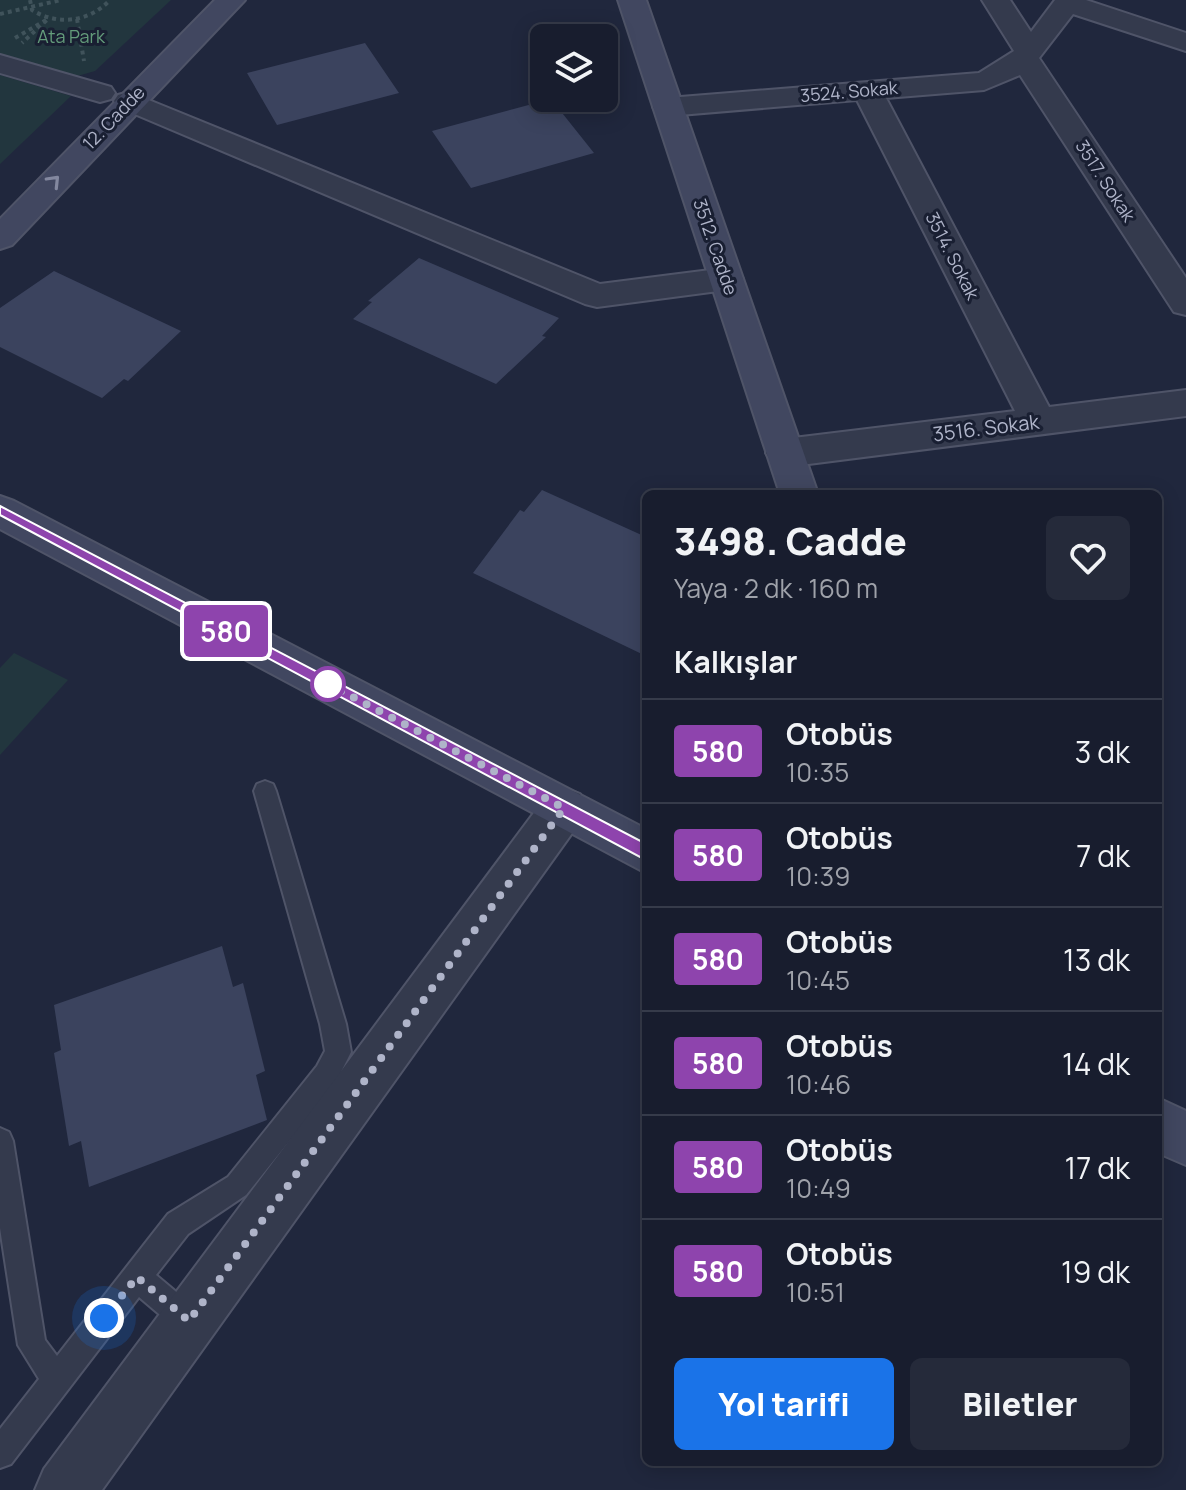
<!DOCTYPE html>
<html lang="tr">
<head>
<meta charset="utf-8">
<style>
	:root { --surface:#181d2e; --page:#252a3a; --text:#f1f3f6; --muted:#9fa2aa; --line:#363b4a; --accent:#1a73e8 }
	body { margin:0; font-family:Manrope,sans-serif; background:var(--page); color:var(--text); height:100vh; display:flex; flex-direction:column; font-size:30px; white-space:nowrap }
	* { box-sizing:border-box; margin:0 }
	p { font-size:26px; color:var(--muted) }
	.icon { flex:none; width:44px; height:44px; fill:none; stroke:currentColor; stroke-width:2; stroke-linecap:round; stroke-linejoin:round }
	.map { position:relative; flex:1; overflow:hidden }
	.details { position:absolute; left:642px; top:490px; width:520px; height:976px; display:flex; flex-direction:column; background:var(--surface); border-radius:12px; box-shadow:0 4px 20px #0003,0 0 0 2px var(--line) }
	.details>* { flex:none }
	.badge { padding:0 16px; border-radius:6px; font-size:28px; line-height:52px }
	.buttons { position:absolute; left:530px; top:24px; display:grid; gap:16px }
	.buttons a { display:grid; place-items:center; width:88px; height:88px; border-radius:12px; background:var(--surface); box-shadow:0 4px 20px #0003,0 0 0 2px var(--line); font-size:40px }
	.you { position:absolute; width:40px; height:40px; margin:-20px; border:6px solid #fff; border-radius:50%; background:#1a73e8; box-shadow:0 0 0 12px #1a73e833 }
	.map>.badge { position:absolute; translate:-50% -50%; box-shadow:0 0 0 4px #fff }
	h2 { padding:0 32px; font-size:30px; line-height:72px }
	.round { display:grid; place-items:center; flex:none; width:84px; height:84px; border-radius:12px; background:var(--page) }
	.summary { display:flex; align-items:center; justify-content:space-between; height:136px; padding:0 32px }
	h1 { font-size:38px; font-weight:800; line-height:60px }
	.cta { display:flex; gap:16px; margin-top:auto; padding:16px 32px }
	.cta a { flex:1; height:92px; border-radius:12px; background:var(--accent); color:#fff; font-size:32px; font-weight:800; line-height:92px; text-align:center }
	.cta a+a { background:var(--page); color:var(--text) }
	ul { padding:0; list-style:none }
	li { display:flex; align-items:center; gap:24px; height:104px; padding:0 32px; border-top:2px solid var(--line) }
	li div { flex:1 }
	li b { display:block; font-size:30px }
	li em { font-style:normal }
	li .badge { min-width:88px; font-weight:700; text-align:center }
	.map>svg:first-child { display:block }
	.green { fill:#22363e }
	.building { fill:#3b435e }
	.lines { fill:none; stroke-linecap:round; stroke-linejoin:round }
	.lane-casing { stroke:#4f5468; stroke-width:4 }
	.street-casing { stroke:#4f5468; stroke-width:4 }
	.secondary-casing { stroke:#4f5468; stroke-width:4 }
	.path { stroke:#40535b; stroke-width:4; stroke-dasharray:4 4; stroke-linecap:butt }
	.lane { fill:#343a4d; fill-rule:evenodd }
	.street { fill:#343a4d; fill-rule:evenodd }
	.secondary { fill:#414760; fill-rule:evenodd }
	.oneway { stroke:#83889f }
	.line { fill:#8e44ad; stroke:#fff; stroke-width:2 }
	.walk { stroke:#afb4c9; stroke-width:8; stroke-dasharray:0 14.4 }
	.stop-dot { fill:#fff; stroke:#8e44ad; stroke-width:4 }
	.labels { text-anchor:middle; stroke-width:6; stroke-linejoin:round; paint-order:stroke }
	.far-park-label { font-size:18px; fill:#649c7b; stroke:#191f32 }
	.far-street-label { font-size:18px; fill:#afb4c9; stroke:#191f32 }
	.street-label { font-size:20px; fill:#afb4c9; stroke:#191f32 }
</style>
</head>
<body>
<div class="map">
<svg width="1186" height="1490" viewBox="0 0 1186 1490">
	<rect width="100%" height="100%" fill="#20273d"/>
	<path class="green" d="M0,0h171l-76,71 -21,6 -74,-21z
		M0,75l71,21 -71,68z
		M14,653l54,27 -68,75v-87z"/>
	<path class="building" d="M365,43l34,50 -122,32 -30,-52z
		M551,99l43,54 -123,35 -39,-57z
		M419,258l140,60 -17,18 4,1 -50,47 -143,-65 19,-17 -4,-1z
		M54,271l127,60 -53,50 -4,-2 -22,19 -102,-51v-39z
		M542,490l104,47v119l-173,-83 47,-63 4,2z
		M222,946l11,41 10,-4 22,88 -9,4 11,45 -178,67 -8,-46 -12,5 -15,-93 7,-3 -7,-45z"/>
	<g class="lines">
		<defs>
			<path id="lane" d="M265,781l8,3 3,7 70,233 5,28 -16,32 -89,111 -58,39 -32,41 43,36 4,10 -4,10 -10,4 -10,-4 -40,-34 -128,167 -11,4v-39l39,-50 -21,-34 -18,-117v-100l9,4 4,9 32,199 12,16 111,-142 60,-37 89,-111 8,-15 -5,-27 -66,-233 3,-7z"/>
			<path id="street" d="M982,0h28l21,32 24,-32h31l100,33v18l-113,-37 -34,44 147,220v37l-12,-3 -154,-237 -36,15 -98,8 163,309 137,-17v26l-401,51 -13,-4 -6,-10 6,-10 13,-4 230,-28 -158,-311 -189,16 -11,-3 -4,-6 4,-6 11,-3 311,-25 35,-22z
				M0,55l111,32 4,6 -4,6 -11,3 -100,-29z
				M129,92l471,192 126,-16 12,3 5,8 -5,8 -12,3 -129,17 -12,-3 -467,-197 -4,-6 4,-6z
				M564,788l16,6 7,14 -7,14 -478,668h-67l9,-21 504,-675z"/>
			<path id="secondary" d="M215,0h30l-233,245 -12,4v-30z
				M618,0h28l172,494h-38z
				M0,496l14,5 632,328v44l-646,-344z
				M1158,1098l28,13v54l-28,-12z"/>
		</defs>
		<use href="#lane" class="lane-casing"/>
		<use href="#street" class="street-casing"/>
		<use href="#secondary" class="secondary-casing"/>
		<path class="path" d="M30,0l2,10c26,16 57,12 78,-10
			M0,14l61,-14
			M77,19l7,42
			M15,38l33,-19 -26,24"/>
		<use href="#lane" class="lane"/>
		<use href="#street" class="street"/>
		<use href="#secondary" class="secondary"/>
	</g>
	<defs><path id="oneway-chevron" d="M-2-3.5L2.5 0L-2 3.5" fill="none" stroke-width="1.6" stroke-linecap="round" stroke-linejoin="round" transform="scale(2)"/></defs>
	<use class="oneway" href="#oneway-chevron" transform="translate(54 181) rotate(-46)"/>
	<path class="line" d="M0,506l652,341 2,5 -2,5h-12l-640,-342z"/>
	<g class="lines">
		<path class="walk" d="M104,1318l33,-41 52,44 375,-513 -236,-124"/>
	</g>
	<circle class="stop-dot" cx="328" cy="684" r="16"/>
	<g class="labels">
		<g class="far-park-label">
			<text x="71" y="43">Ata Park</text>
		</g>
		<g class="far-street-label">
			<text transform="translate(849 92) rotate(-5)" y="6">3524. Sokak</text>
			<text transform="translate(114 118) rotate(-46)" y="6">12. Cadde</text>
			<text transform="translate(1105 181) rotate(57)" y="6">3517. Sokak</text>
			<text transform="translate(715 247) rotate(71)" y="6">3512. Cadde</text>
			<text transform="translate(952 256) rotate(63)" y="6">3514. Sokak</text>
		</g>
		<g class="street-label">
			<text transform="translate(986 428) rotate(-7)" y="7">3516. Sokak</text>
		</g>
	</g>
</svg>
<div class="buttons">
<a><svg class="icon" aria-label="layers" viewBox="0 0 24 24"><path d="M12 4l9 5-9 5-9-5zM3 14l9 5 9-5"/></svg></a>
</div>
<div class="you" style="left:104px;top:1318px"></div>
<b class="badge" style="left:226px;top:631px;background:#8e44ad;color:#fff">580</b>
<section class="details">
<div class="summary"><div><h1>3498. Cadde</h1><p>Yaya · 2 dk · 160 m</p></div><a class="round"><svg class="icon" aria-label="heart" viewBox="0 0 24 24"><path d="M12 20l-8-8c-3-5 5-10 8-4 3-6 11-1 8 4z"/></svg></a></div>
<h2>Kalkışlar</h2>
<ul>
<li><span class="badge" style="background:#8e44ad;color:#fff">580</span><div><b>Otobüs</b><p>10:35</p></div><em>3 dk</em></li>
<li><span class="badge" style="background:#8e44ad;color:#fff">580</span><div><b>Otobüs</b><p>10:39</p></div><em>7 dk</em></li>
<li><span class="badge" style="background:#8e44ad;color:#fff">580</span><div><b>Otobüs</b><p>10:45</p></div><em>13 dk</em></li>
<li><span class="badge" style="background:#8e44ad;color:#fff">580</span><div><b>Otobüs</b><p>10:46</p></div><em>14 dk</em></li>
<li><span class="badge" style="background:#8e44ad;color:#fff">580</span><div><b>Otobüs</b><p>10:49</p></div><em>17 dk</em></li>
<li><span class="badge" style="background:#8e44ad;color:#fff">580</span><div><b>Otobüs</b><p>10:51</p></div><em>19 dk</em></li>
</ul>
<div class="cta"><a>Yol tarifi</a><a>Biletler</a></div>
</section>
</div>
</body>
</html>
